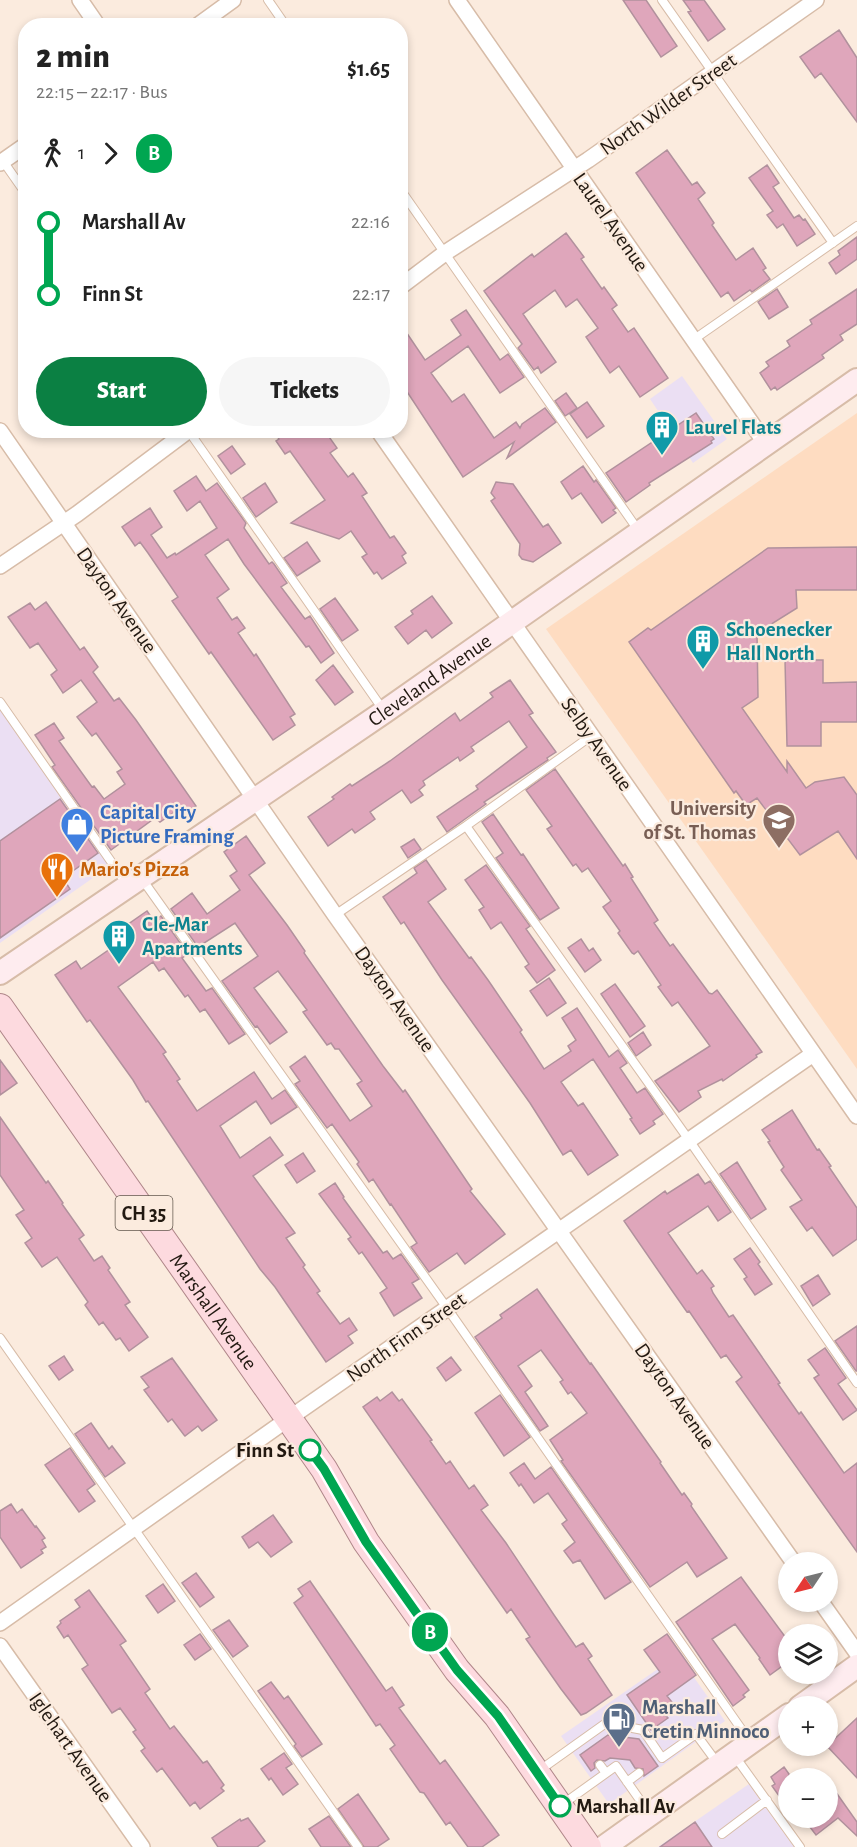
<!DOCTYPE html>
<html lang="en">
<head>
<meta charset="utf-8">
<style>
	:root { --surface:#fff; --page:#f6f6f6; --text:#222; --muted:#767676; --accent:#0b8043 }
	body { margin:0; font-family:"Alegreya Sans",sans-serif; background:var(--page); color:var(--text); height:100vh; display:flex; flex-direction:column; font-size:22px; white-space:nowrap }
	* { box-sizing:border-box; margin:0 }
	p { font-size:20px; color:var(--muted) }
	.icon { flex:none; width:33px; height:33px; fill:none; stroke:currentColor; stroke-width:2; stroke-linecap:round; stroke-linejoin:round }
	.map { position:relative; flex:1; overflow:hidden }
	.details { position:absolute; left:18px; top:18px; width:390px; height:420px; display:flex; flex-direction:column; background:var(--surface); border-radius:24px; box-shadow:0 3px 9px #0003 }
	.details>* { flex:none }
	.badge { padding:0 12px; border-radius:20px; font-size:21px; line-height:39px }
	.needle { width:39px; rotate:235deg }
	.fabs { position:absolute; left:778px; top:1552px; display:grid; gap:12px }
	.fabs a { display:grid; place-items:center; width:60px; height:60px; border-radius:50%; background:var(--surface); box-shadow:0 3px 9px #0003; font-size:30px }
	.map>.badge { position:absolute; translate:-50% -50%; box-shadow:0 0 0 3px #fff }
	.legs { display:flex; align-items:center; gap:9px; height:66px; padding:0 18px; font-size:20px }
	.legs p { margin-inline-start:auto }
	.summary { display:flex; align-items:center; justify-content:space-between; height:102px; padding:0 18px }
	h1 { font-size:33px; font-weight:800; line-height:45px }
	.action { display:flex; gap:12px; margin-top:auto; padding:12px 18px }
	.action a { flex:1; height:69px; border-radius:36px; background:var(--accent); color:#fff; font-size:24px; font-weight:800; line-height:69px; text-align:center }
	.action a+a { background:var(--page); color:var(--text) }
	ul { padding:0 18px; list-style:none }
	li { display:flex; align-items:center; gap:21px; height:72px; font-size:22px }
	li i { display:grid; place-items:center; width:9px; height:100%; margin:0 8px; background:currentColor }
	li i::after { content:''; width:15px; height:15px; margin:-8px; border:4px solid; border-radius:50%; background:var(--surface) }
	li p { margin-inline-start:auto }
	li:first-child i { background:linear-gradient(#0000 50%,currentColor 0) }
	li:last-child i { background:linear-gradient(currentColor 50%,#0000 0) }
	.map>svg:first-child { display:block }
	.commercial { fill:#ebdff3 }
	.built { fill:#fedcc1 }
	.building { fill:#dfa6bb; stroke:#b1919d; stroke-width:1.5 }
	.lines { fill:none; stroke-linecap:round; stroke-linejoin:round }
	.lane-casing { stroke:#d7bca8; stroke-width:10 }
	.street-casing { stroke:#d7bca8; stroke-width:18 }
	.secondary-casing { stroke:#d7bca8; stroke-width:26 }
	.primary-casing { stroke:#af8689; stroke-width:28 }
	.lane { stroke:#fff; stroke-width:8 }
	.street { stroke:#fff; stroke-width:15 }
	.secondary { stroke:#feecef; stroke-width:22 }
	.primary { stroke:#fddadf; stroke-width:26 }
	.line-1-casing { stroke:#fff; stroke-width:14 }
	.line-1 { stroke:#00a651; stroke-width:9 }
	.stop-1-dot { fill:#fff; stroke:#00a651; stroke-width:3 }
	.labels { text-anchor:middle; stroke-width:4.5; stroke-linejoin:round; paint-order:stroke }
	.shield { fill:#fbebde; stroke:#63584e; stroke-width:1.5 }
	.shield-label { font-size:20px; font-weight:bold; fill:#221911 }
	.street-label { font-size:21px; fill:#221911; stroke:#fbebde }
	.culture-label { font-size:21px; font-weight:bold; fill:#0d838f; stroke:#fbebde; text-anchor:start }
	.education-label { font-size:21px; font-weight:bold; fill:#785e54; stroke:#fbebde; text-anchor:end }
	.shop-label { font-size:21px; font-weight:bold; fill:#366cbe; stroke:#fbebde; text-anchor:start }
	.food-label { font-size:21px; font-weight:bold; fill:#c56008; stroke:#fbebde; text-anchor:start }
	.stop-label { font-size:21px; font-weight:bold; fill:#221911; stroke:#fbebde; text-anchor:end }
	.service-label { font-size:21px; font-weight:bold; fill:#4e5e75; stroke:#fbebde; text-anchor:start }
</style>
</head>
<body>
<div class="map">
<svg width="857" height="1847" viewBox="0 0 857 1847">
	<rect width="100%" height="100%" fill="#fbebde"/>
	<path class="commercial" d="M682,376l45,63 -34,24 -43,-64z
		M0,707l110,159 -110,77z
		M678,1655l47,66 -116,83 -48,-68z
		M749,1784l45,63h-136z"/>
	<path class="built" d="M857,413v656l-311,-440z"/>
	<path class="building" d="M623,0h23l31,46 -16,11z
		M683,0h21l21,29 -17,12 -20,-29 3,-1z
		M839,30l18,28v64l-36,-49 -6,5 -15,-21z
		M667,150l25,35 5,-3 8,11 -7,6 16,24 -2,2 24,35 17,-12 13,20 -3,2 7,9 -18,13 -2,-2 -16,11 -6,-9 -7,5 -85,-124z
		M767,165l12,18 -6,4 21,31 5,-3 4,5 2,-1 10,15 -18,12 -14,-22 -6,4 -10,-13 6,-4 -24,-33z
		M566,233l18,24 -3,2 21,30 2,-2 13,18 -5,4 16,23 6,-4 34,50 -28,19 -21,-31 -9,7 -24,-36 12,-9 -21,-29 -11,8 -11,-17 -32,24 33,48 -15,11 -3,-6 -4,3 -16,-22 4,-4 -38,-53 48,-37 2,3z
		M857,237v22l-21,15 -7,-11 11,-8 -2,-4z
		M777,289l11,18 -19,12 -11,-17z
		M857,289v35l-17,11 3,5 -21,15 2,3 -47,32 -2,-3 -4,3 -11,-17 9,-7 -3,-4 24,-16 -3,-5 25,-17 -2,-4z
		M466,310l34,50 8,-6 16,23 -24,16 -32,-47 -37,27 21,29 12,-8 30,44 22,-16 4,6 2,-4 23,-16 11,14 -49,36 7,-16 -51,35 -63,-96v-58l25,37 36,-25 -10,-15z
		M566,393l11,15 -12,8 -10,-15z
		M587,402l17,24 -17,12 -17,-24z
		M696,413l18,26 -3,2 1,2 -63,40 1,2 -24,17 -20,-29z
		M273,430h44l4,7 6,-3 10,14 -7,5 18,24 5,-4 14,20 -5,3 28,42 4,-2 12,17 -4,3 4,7 -24,16 -5,-7 -3,2 -12,-17 5,-3 -16,-23 -12,8 -48,-16 34,-23 -35,-49 -5,3 -9,-13 3,-2z
		M232,446l13,18 -14,10 -13,-18z
		M583,466l11,16 2,-2 20,28 -3,2 3,3 -14,10 -21,-30 -9,6 -11,-17z
		M196,476l10,15 11,-8 29,40 -2,5 25,36 3,-2 2,2 13,19 -6,4 24,32 5,-3 24,37 -13,10 -12,-17 -3,1 -62,-83 -16,-25 -23,16 24,34 -12,9 15,22 5,-3 8,11 -7,5 16,23 2,-2 39,60 -5,3 5,8 -22,15 -62,-88 -2,2 -37,-53 6,-4 -30,-44 -8,-11 -5,4 -13,-19 28,-19 12,19 -11,8 16,23 8,-5 1,2 41,-27 -17,-27 -13,10 -13,-20z
		M496,482l17,2 30,43 5,-3 13,19 -28,19 -11,-3 -3,-4 1,-11 -29,-43 4,-3 -4,-5z
		M265,483l12,19 -21,15 -13,-19z
		M307,542l13,19 -23,15 -13,-18z
		M857,547v43h-61l1,18 -40,25 1,64 -16,11 45,64v-11l19,27 9,-6 29,-5 13,18v64l-19,-28 -38,24 -43,-57 -11,7 -10,-14 -2,2 -105,-151 19,-14 3,2 117,-82z
		M432,596l20,27 -20,15 -6,-8 -18,14 -13,-17 18,-13 -2,-3z
		M335,598l23,32 -16,11 -22,-32z
		M46,602l34,48 4,-3 14,20 -5,5 21,29 5,-3 17,22 60,86 -13,8 -4,-5 -19,13 -5,-4 -44,32 -59,-83 3,-2 -20,-30 19,-12 10,15 -5,3 33,46 2,-1 10,13 21,-15 -8,-12 5,-3 -26,-36 -4,3 -15,-19 20,-15 -16,-22 -18,13 -12,-18 6,-5 -19,-27 -8,5 -22,-31 22,-14 5,7z
		M785,660h38v23l34,-1v40h-36v24h-34z
		M333,665l20,27 -18,13 -19,-25z
		M510,680l23,33 -4,2 27,37 -9,6 1,2 -64,42 2,2 -39,28 -10,-15 41,-28 -2,-3 51,-39 -18,-26 -38,26 3,4 -14,10 -2,-4 -35,24 2,4 -6,5 4,5 -12,8 -9,-13 -32,22 5,7 -4,3 -16,11 -3,-4 -24,17 -20,-29 26,-18 -2,-2 18,-13 2,2 38,-25 65,-48 5,8 33,-24 -3,-4z
		M555,769l68,97 2,-2 8,13 -2,1 27,42 -4,3 16,23 3,-2 36,49 3,1 5,-4 45,62 -6,3 1,2 -34,24 -1,-2 -24,12 3,6 -22,15 -24,-31 55,-35 -32,-44 -6,4 -14,-19 3,-2 -23,-34 -4,3 -2,-1 -14,-20 2,-2 -17,-24 8,-6 -23,-33 -6,4 -6,-8 -3,2 -26,-37 5,-3 -26,-36z
		M60,799l38,54 -35,25 7,11 -70,49v-97z
		M493,814l28,41 2,-1 36,54 -19,12 -44,-62 7,-5 -21,-31z
		M246,836l19,27 -16,12 38,50 18,26 -1,2 79,113 20,26 2,-2 67,99 -2,2 35,43 -40,30 -8,-11 -28,19 -18,-25 6,-4 -26,-39 -1,1 -17,-26 -4,3 -12,-18 2,-2 -27,-38 -5,4 -32,-44 5,-3 -10,-14 15,-11 45,65 22,-15 -15,-22 5,-3 -23,-32h-4l-4,-6 -4,2 -24,-33 4,-2 -29,-39 -24,17 33,44 -17,12 -13,-18 -2,1 -33,-46 36,-25 -23,-33 -37,24 -27,-38 21,-16 15,21 33,-24 -10,-14 7,-5 -13,-19z
		M414,839l7,10 -13,9 -7,-11z
		M426,860l20,29 -18,13 41,56 2,-1 17,23 34,50 -2,2 24,37 27,-18 -3,-5 8,-6 -14,-22 15,-10 32,49 9,-7 9,13 -7,5 17,25 8,-5 18,26 -10,7 2,3 -15,10 -10,-15 2,-1 -39,-59 -32,23 17,24 5,-3 35,52 -30,20 -17,-25 -8,5 -33,-52 -88,-123 -38,-58 -3,2 -18,-27 34,-24 -3,-5z
		M486,865l44,61 -4,3 29,41 -18,13 -12,-16 4,-3 -28,-42 -10,7 -12,-19 5,-3 -19,-27z
		M147,911l7,10 7,-5 27,38 -6,4 24,33 6,-3 33,46 -16,10 -24,-35 -5,3 -12,-17 -3,2 -21,-29 -5,3 -6,-9 -35,25 48,65 -3,2 17,25 -3,2 20,30 57,-39 18,27 13,-9 12,17 -26,17 -15,-23 -36,25 20,32 30,-21 13,18 -30,21 42,57 -9,5 19,27 -2,2 17,24 -3,2 23,31 9,-6 8,12 -9,6 5,7 -27,19 -51,-75 -15,-18 -112,-168 -2,1 -13,-22 -43,-60 -3,2 -32,-47 21,-14 5,8 52,-36 -6,-8z
		M581,939l8,12 4,-3 8,12 -16,12 -17,-24z
		M549,978l17,25 -19,13 -17,-25z
		M615,984l30,42 -15,11 -29,-43z
		M643,1032l8,13 -15,11 -8,-13z
		M0,1060l17,23 -17,12z
		M792,1110l25,40 2,-1 12,17 -2,1 28,41v31l-24,17 -21,-29 -5,4 -17,-24 12,-7 -21,-30 3,-3 -16,-25 2,-1 -8,-11z
		M0,1117l46,66 2,-2 15,22 -1,1 22,31 -5,4 15,22 8,-5 8,12 -2,2 22,32 -5,3 23,32 -19,14 -9,-13 -4,2 -13,-18 -4,3 -14,-20 3,-3 -31,-45 -15,10 -17,-24 7,-5 -16,-23 8,-5 -24,-35z
		M303,1153l12,18 -18,12 -12,-18z
		M737,1162l29,47 -15,10 -31,-45z
		M698,1174l7,10 5,-3 21,31 -13,9 -10,-15 -40,27 29,41 5,-4 12,16 -3,2 2,5 16,24 4,-2 47,68 -2,1 21,30 2,-2 43,61 13,-10v89l-121,-170 6,-5 -16,-22 -5,3 -32,-47 -2,1 -14,-20 -49,-71 41,-30 2,3z
		M335,1183l9,14 -1,1 40,55 4,-2 6,8 8,-5 18,25 -7,4 10,15 -28,18 -14,-23 7,-5 -25,-36 -3,2 -11,-15 3,-2 -32,-43z
		M750,1248l10,14 -2,2 14,20 -17,11 -11,-16 3,-2 -13,-18z
		M818,1275l12,19 -17,12 -12,-20z
		M537,1289l53,75 1,-1 70,99 -1,1 22,32 2,-2 8,11 -1,2 36,52 -30,19 -10,-15 -37,25 -89,-126 2,-1 -13,-20 37,-27 -16,-21 -3,2 -8,-12 3,-2 -22,-30 -23,16 14,20 -7,6 23,34 -8,5 -65,-94 27,-19 -2,-3z
		M857,1326v45h-1l-21,-30z
		M825,1348l21,30 -8,6 19,26 -14,10 -29,-42 5,-3 -11,-15z
		M64,1356l9,14 -14,10 -10,-14z
		M451,1357l10,13 -15,11 -9,-13z
		M172,1358l45,62 -15,11 -4,-5 -13,10 -1,-1 -12,-16 -4,3 -24,-32 5,-3 -8,-10z
		M392,1392l7,9 3,-2 30,41 -2,1 16,23 4,-3 19,28 5,-4 14,20 -7,5 25,33 48,72 22,32 7,-4 9,13 -4,3 24,36 -26,18 -5,2 -20,-26 -35,-50 4,-2 -19,-28 -4,4 -144,-206 14,-10 3,4z
		M500,1395l30,42 -26,19 -29,-43z
		M91,1423l18,26 3,-3 13,17 -20,14 -30,-43z
		M70,1448l25,36 -8,6 8,11 -16,11 -34,-47z
		M524,1463l11,16 16,-12 80,115 -26,17 -25,-39 -7,3 -9,-12 11,-9 -13,-18 5,-4 -19,-27 -14,10 -13,-19 -2,2 -9,-13z
		M11,1504l6,9 5,-4 13,18 1,-1 9,12 -3,2 4,7 -5,3 2,3 -22,15 -21,-31v-26z
		M273,1515l19,27 -21,15 -13,-15 -9,6 -7,-11z
		M196,1573l18,24 -14,10 -18,-24z
		M741,1577l48,65v19l-19,14 -11,-16 1,-1 -25,-34 -23,15 37,51 -6,5 2,2 -12,9 -57,-84z
		M310,1581l76,110 6,-4 12,18 -5,3 41,56 5,-4 54,75 -17,12h-14l-18,-25 -4,3 -22,-32 -4,-1 -30,-43 5,-4 -15,-21 -4,2 -82,-123 9,-7 -5,-7z
		M163,1584l12,17 -17,12 -12,-17z
		M89,1590l37,51 -6,4 30,44 -5,4 25,36 4,-3 29,37 4,-2 17,24 -3,3 3,3 -24,18 -5,-7 -5,4 -28,-38 -5,4 -16,-21 4,-3 -12,-16 3,-2 -16,-22 -8,5 -30,-44 6,-4 -20,-30 -4,3 -7,-11 4,-4 -1,-2 20,-14 -5,-7z
		M229,1620l19,26 -15,11 -20,-27z
		M200,1634l11,15 -16,11 -11,-15z
		M667,1634l29,41 -29,21 9,11 -11,8 3,3 -17,12 -24,-35 33,-23 -16,-22z
		M271,1682l13,17 4,-3 34,48 -20,13 -8,-11 2,-2 -38,-53z
		M857,1718v60l-30,-32z
		M608,1735l31,4 19,27 -14,10 -1,-7 -8,-1 -5,-8 -20,-2 -5,3 -8,-1 -3,3 1,5 -4,3 -11,-16z
		M284,1753l8,11 -6,4 12,16 -15,11 -12,-17 -2,2 -8,-11z
		M784,1767l5,7v36l-17,-24 3,-2 -4,-7z
		M828,1781l29,41v14l-19,-18 -22,17 -13,-17h25z
		M358,1794l31,45 -12,8h-13l-26,-38z
		M329,1816l22,31h-30l-12,-18z
		M248,1818l17,23 -8,6h-39l-6,-9 28,-19 1,2z
		M695,1822l17,25h-52z"/>
	<g class="lines">
		<defs>
			<path id="lane" d="M268,0l18,26
				M662,0l171,243
				M3,161l23,33
				M400,189l238,341
				M693,340l164,-114
				M188,430l196,281
				M0,702l126,181
				M466,826l223,314 168,243
				M142,879l305,429 302,432
				M335,915l131,-89 125,-90
				M0,1338l358,509
				M734,1755l66,92
				M600,1765l6,8
				M540,1770l66,-47 37,7 19,28 34,-24 22,30
				M627,1782l12,-9
				M563,1804l53,-38 33,47
				M722,1834l45,-34"/>
			<path id="street" d="M80,0l18,26
				M457,0l309,444
				M197,26l36,-26
				M0,163l26,-18
				M400,287l45,-34 143,-93 228,-160
				M378,430l479,686
				M0,431l335,484 459,648
				M0,566l77,-52 112,-84
				M821,1602l36,51
				M0,1623l288,-204 525,-365
				M0,1646l142,201"/>
			<g id="secondary">
				<path id="s1" d="M0,973l384,-261 473,-332"/>
				<path d="M800,1707l57,-41"/>
				<path d="M604,1847l185,-132"/>
			</g>
			<g id="primary">
				<path id="s2" d="M0,1007l324,462 42,73 91,128 40,46 91,131"/>
			</g>
		</defs>
		<use href="#lane" class="lane-casing"/>
		<use href="#street" class="street-casing"/>
		<use href="#secondary" class="secondary-casing"/>
		<use href="#primary" class="primary-casing"/>
		<use href="#lane" class="lane"/>
		<use href="#street" class="street"/>
		<use href="#secondary" class="secondary"/>
		<use href="#primary" class="primary"/>
	</g>
	<g class="lines">
		<defs>
			<path id="line-1" d="M310,1450l14,19 42,73 91,128 41,46 62,90"/>
		</defs>
		<use href="#line-1" class="line-1-casing"/>
		<use href="#line-1" class="line-1"/>
	</g>
	<defs>
		<symbol id="building-pin" viewBox="-11 -11 22 30"><path d="M0 17L-7.5 6A9.5 9.5 0 1 1 7.5 6Z" fill="#0f9aa8" stroke="#fbebde"/><path d="M-4-6H4V6H1V3H-1V6H-4ZM-2.5-4.3h1.7v1.8h-1.7ZM.8-4.3h1.7v1.8H.8ZM-2.5-1h1.7V.8h-1.7ZM.8-1h1.7V.8H.8Z" fill="#fff"/></symbol>
		<symbol id="university-pin" viewBox="-11 -11 22 30"><path d="M0 17L-7.5 6A9.5 9.5 0 1 1 7.5 6Z" fill="#8d6e63" stroke="#fbebde"/><path d="M0-5L7-2L0 1L-7-2ZM-4 1L0 2.5L4 1V4Q0 6-4 4Z" fill="#fff"/></symbol>
		<symbol id="shop-pin" viewBox="-11 -11 22 30"><path d="M0 17L-7.5 6A9.5 9.5 0 1 1 7.5 6Z" fill="#3f7fe0" stroke="#fbebde"/><path d="M-5-2.5h2.3a2.7 3.5 0 0 1 5.4 0H5L5.5 6h-11ZM-1.5-2.5h3a1.5 2.3 0 0 0-3 0Z" fill="#fff"/></symbol>
		<symbol id="restaurant-pin" viewBox="-11 -11 22 30"><path d="M0 17L-7.5 6A9.5 9.5 0 1 1 7.5 6Z" fill="#e8710a" stroke="#fbebde"/><path d="M-5-6h1v4h1v-4h1v4h1v-4h1v5L-1.5 .5V6h-2V.5L-5-1ZM5-6V6H3V1.5H1.5Q1.5-4 5-6Z" fill="#fff"/></symbol>
		<symbol id="fuel-pin" viewBox="-11 -11 22 30"><path d="M0 17L-7.5 6A9.5 9.5 0 1 1 7.5 6Z" fill="#5c6f8a" stroke="#fbebde"/><path d="M-5.5-6h7V0h2V4h1.3V-2.5L3-4.5l.8-.8L6-3V5H2.5V1h-1V6h-7ZM-4.2-4.7v3.2H.2V-4.7Z" fill="#fff"/></symbol>
	</defs>
	<g fill-rule="evenodd">
		<use href="#building-pin" x="643" y="408" width="38" height="52"/>
		<use href="#building-pin" x="684" y="622" width="38" height="52"/>
		<use href="#university-pin" x="760" y="801" width="38" height="52"/>
		<use href="#shop-pin" x="58" y="805" width="38" height="52"/>
		<use href="#restaurant-pin" x="38" y="850" width="38" height="52"/>
		<use href="#building-pin" x="100" y="917" width="38" height="52"/>
		<use href="#fuel-pin" x="600" y="1700" width="38" height="52"/>
	</g>
	<g class="stop-1-dot">
		<circle cx="310" cy="1450" r="10"/>
		<circle cx="560" cy="1806" r="10"/>
	</g>
	<g class="labels">
		<rect class="shield" x="115.5" y="1196" width="57" height="34" rx="4.5"/>
		<g class="shield-label">
			<text x="144" y="1220">CH 35</text>
		</g>
		<g class="street-label">
			<text transform="translate(668 104) rotate(-35)" y="7">North Wilder Street</text>
			<text transform="translate(611 222) rotate(55)" y="7">Laurel Avenue</text>
			<text transform="translate(117 600) rotate(55)" y="7">Dayton Avenue</text>
			<text dy="7" stroke="none"><textPath href="#s1" startOffset="520">Cleveland Avenue</textPath></text>
			<text transform="translate(597 744) rotate(55)" y="7">Selby Avenue</text>
			<text transform="translate(395 999) rotate(55)" y="7">Dayton Avenue</text>
			<text dy="7" stroke="none"><textPath href="#s2" startOffset="372">Marshall Avenue</textPath></text>
			<text transform="translate(406 1337) rotate(-35)" y="7">North Finn Street</text>
			<text transform="translate(675 1396) rotate(55)" y="7">Dayton Avenue</text>
			<text transform="translate(71 1747) rotate(55)" y="7">Iglehart Avenue</text>
		</g>
		<g class="culture-label">
			<text x="685" y="434">Laurel Flats</text>
			<text x="726" y="636">Schoenecker<tspan x="726" dy="24">Hall North</tspan></text>
			<text x="142" y="931">Cle-Mar<tspan x="142" dy="24">Apartments</tspan></text>
		</g>
		<g class="education-label">
			<text x="756" y="815">University<tspan x="756" dy="24">of St. Thomas</tspan></text>
		</g>
		<g class="shop-label">
			<text x="100" y="819">Capital City<tspan x="100" dy="24">Picture Framing</tspan></text>
		</g>
		<g class="food-label">
			<text x="80" y="876">Mario's Pizza</text>
		</g>
		<g class="stop-label">
			<text x="294" y="1457">Finn St</text>
			<text x="576" y="1813" text-anchor="start">Marshall Av</text>
		</g>
		<g class="service-label">
			<text x="642" y="1714">Marshall<tspan x="642" dy="24">Cretin Minnoco</tspan></text>
		</g>
	</g>
</svg>
<div class="fabs">
<a><svg class="needle" viewBox="-14 -14 28 28"><path d="M0-13l5 13h-10z" fill="#e53935"/><path d="M0 13l5-13h-10z" fill="#767676"/></svg></a>
<a><svg class="icon" aria-label="layers" viewBox="0 0 24 24"><path d="M12 4l9 5-9 5-9-5zM3 14l9 5 9-5"/></svg></a>
<a>+</a>
<a>−</a>
</div>
<b class="badge" style="left:430px;top:1632px;background:#00a651;color:#fff">B</b>
<section class="details">
<div class="summary"><div><h1>2 min</h1><p>22:15 – 22:17 · Bus</p></div><b>$1.65</b></div>
<div class="legs"><svg class="icon" aria-label="walk" viewBox="0 0 24 24"><circle cx="13" cy="4" r="2"/><path d="M13 8l-2 6 4 7M11 14l-3 7M7 12l3-4h3l4 4"/></svg>1<svg class="icon" aria-label="forward" viewBox="0 0 24 24"><path d="M9 5l7 7-7 7"/></svg><b class="badge" style="background:#00a651;color:#fff">B</b></div>
<ul>
<li><i style="color:#00a651"></i><b>Marshall Av</b><p>22:16</p></li>
<li><i style="color:#00a651"></i><b>Finn St</b><p>22:17</p></li>
</ul>
<div class="action"><a>Start</a><a>Tickets</a></div>
</section>
</div>
</body>
</html>
